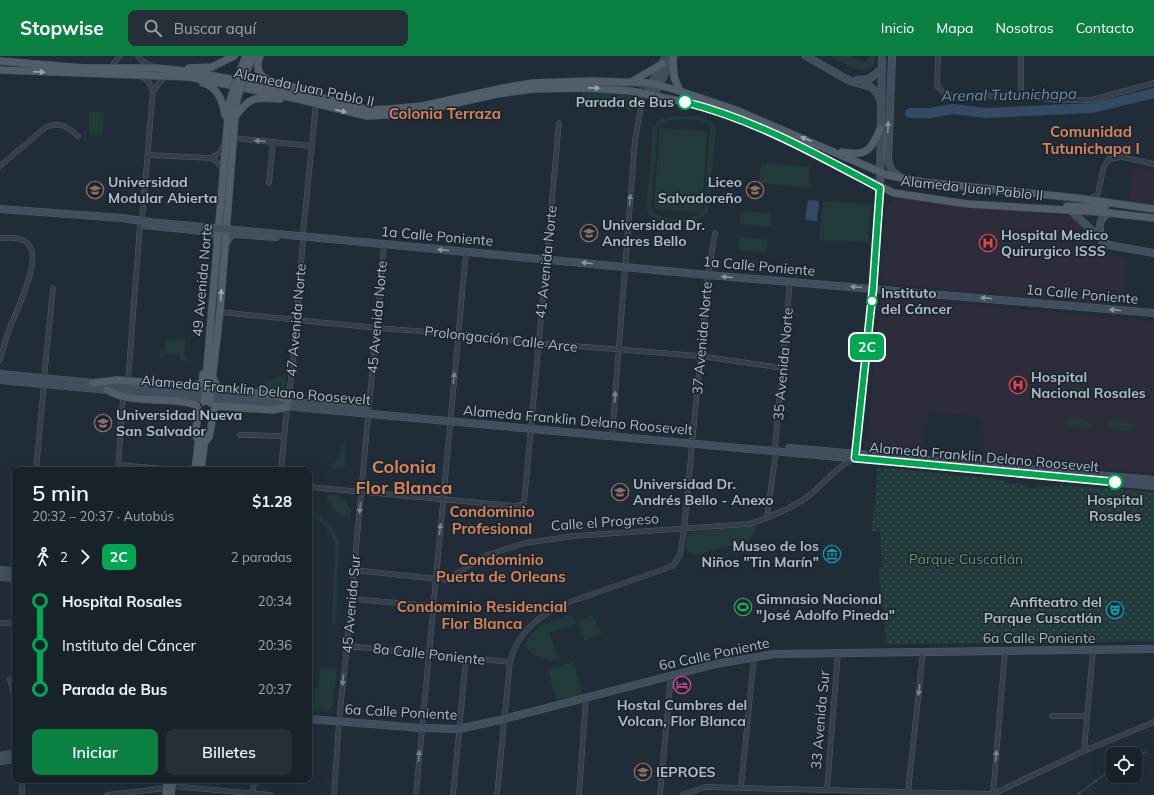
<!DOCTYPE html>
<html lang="es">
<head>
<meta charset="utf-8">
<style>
	:root { --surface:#18222b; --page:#252f37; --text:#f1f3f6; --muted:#9fa4a9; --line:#363f47; --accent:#0b8043 }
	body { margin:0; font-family:Mulish,sans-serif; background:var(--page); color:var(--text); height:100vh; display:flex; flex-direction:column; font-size:15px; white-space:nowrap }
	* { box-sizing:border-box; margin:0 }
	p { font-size:13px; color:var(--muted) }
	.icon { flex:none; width:22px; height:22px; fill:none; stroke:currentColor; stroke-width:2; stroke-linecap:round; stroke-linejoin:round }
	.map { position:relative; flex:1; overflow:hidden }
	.sheet { position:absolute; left:12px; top:411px; width:300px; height:316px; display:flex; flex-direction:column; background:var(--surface); border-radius:8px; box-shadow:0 4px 16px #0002,0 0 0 1px var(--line) }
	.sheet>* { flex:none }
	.badge { padding:0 8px; border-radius:6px; font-size:14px; line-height:26px }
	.buttons { position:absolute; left:1106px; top:691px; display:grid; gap:8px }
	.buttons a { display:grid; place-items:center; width:36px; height:36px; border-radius:8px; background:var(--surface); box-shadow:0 4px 16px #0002,0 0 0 1px var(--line); font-size:20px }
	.map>.badge { position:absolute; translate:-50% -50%; box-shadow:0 0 0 2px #fff }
	.legs { display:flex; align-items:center; gap:6px; height:44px; padding:0 20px; font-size:13px }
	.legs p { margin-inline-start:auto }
	.headline { display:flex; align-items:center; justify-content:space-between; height:68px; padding:0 20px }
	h1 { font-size:22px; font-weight:600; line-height:30px }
	.primary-button { display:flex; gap:8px; margin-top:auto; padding:8px 20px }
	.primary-button a { flex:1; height:46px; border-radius:8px; background:var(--accent); color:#fff; font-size:16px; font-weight:600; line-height:46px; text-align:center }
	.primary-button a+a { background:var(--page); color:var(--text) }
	ul { padding:0 20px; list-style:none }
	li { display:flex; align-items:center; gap:14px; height:44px; font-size:15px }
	li i { display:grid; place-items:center; width:6px; height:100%; margin:0 5px; background:currentColor }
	li i::after { content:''; width:10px; height:10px; margin:-5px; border:3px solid; border-radius:50%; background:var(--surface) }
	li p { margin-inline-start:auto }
	li:first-child i { background:linear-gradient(#0000 50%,currentColor 0) }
	li:last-child i { background:linear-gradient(currentColor 50%,#0000 0) }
	header { display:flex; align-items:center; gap:24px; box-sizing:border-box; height:56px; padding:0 20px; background:var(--accent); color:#fff }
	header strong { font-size:19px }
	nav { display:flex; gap:22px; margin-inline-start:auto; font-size:14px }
	.search { width:280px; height:36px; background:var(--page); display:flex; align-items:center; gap:10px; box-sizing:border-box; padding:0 14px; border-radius:8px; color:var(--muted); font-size:15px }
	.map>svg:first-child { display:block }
	.medical { fill:#2c2c3b }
	.green { fill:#223a3a; fill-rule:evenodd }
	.park { fill:url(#park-dots) }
	.water { fill:#324b62 }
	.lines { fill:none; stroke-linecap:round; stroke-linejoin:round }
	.stream { stroke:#324b62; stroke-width:1.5 }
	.river { stroke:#324b62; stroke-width:10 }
	.street-casing { stroke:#515d67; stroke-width:5.5 }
	.secondary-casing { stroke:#515d67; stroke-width:8 }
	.primary-casing { stroke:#3d4853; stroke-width:8 }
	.street { stroke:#343f4a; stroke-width:4.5 }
	.secondary { stroke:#414e5d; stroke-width:7 }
	.primary { stroke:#515e6a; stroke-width:7 }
	.secondary-bridge-casing { stroke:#515d67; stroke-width:8; stroke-linecap:butt }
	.primary-bridge-casing { stroke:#3d4853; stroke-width:8; stroke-linecap:butt }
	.secondary-bridge { stroke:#414e5d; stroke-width:7 }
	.primary-bridge { stroke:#515e6a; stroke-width:7 }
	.oneway { fill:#9ba8b4 }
	.oneway2 { fill:#8894a1 }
	.oneway3 { fill:#77838e }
	.line-1-casing { stroke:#fff; stroke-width:9 }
	.line-1 { stroke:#00a651; stroke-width:6 }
	.stop-1-dot { fill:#fff; stroke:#00a651; stroke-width:2 }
	.labels { text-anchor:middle; stroke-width:3; stroke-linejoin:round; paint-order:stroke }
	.street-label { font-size:14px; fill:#aebac6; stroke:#19242e }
	.stop-label { font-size:14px; font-weight:bold; fill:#aebac6; stroke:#19242e; text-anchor:end }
	.poi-label { font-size:14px; font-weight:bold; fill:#aebac6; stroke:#19242e; text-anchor:start }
	.park-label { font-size:14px; fill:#64986b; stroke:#19242e }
	.water-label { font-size:15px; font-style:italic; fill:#6d8eab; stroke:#19242e }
	.neighbourhood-label { font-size:15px; font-weight:bold; fill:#d88357; stroke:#19242e }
	.district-label { font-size:18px; font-weight:bold; fill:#d88357; stroke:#19242e }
</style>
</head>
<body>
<header>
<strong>Stopwise</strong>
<div class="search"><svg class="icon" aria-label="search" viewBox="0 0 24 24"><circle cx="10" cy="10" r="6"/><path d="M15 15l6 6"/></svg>Buscar aquí</div>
<nav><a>Inicio</a><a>Mapa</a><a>Nosotros</a><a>Contacto</a></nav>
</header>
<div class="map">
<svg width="1154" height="739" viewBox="0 0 1154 739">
	<defs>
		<pattern id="park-dots" width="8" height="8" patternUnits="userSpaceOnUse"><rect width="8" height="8" fill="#223a3a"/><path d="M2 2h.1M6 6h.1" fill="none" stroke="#405455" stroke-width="1.8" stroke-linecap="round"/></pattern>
	</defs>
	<rect width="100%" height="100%" fill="#202d39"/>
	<path class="medical" d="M1132,110l22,5v33l-25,-2z
		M901,142l168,18 8,5 8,13 17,19 8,3 17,3 -4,47 -238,-22 -5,-5 6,-68 2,-5 6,-6z
		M880,241l274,24v152l-171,-16 2,-21 -5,-19 -52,-5 -1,11h-2l-3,29 -53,-5 -2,-5z"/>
	<path class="green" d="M831,0h19l16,6 4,-6h6l-2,10c-13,11 -31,-4 -43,-10z
		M583,35l51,4 -1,15 -31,-5 -1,4 -20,-2z
		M89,56h15l-1,23h-14z
		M676,60h23l15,7 2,8 -8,81c-14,16 -50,16 -62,-2l7,-82 6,-8zM672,64c12,-1 29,-2 38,7l-6,83 -2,2 5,-81 -48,-3 -5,81 48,3c-12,9 -42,11 -51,-4l7,-80 7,-6z
		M761,107l49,4 -1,21 -50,-5z
		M823,145l49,3 -4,38 -49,-2z
		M741,155l30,3 -1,13 -30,-3z
		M738,181l30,3 -1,12 -30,-2z
		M166,283l19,1 -1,17 4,4 -8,-1 -1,-6h-13l-1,4h-5v-7h5z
		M287,318l-2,16 -4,3 -22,-1 -3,-6z
		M1070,331l25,1 -1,4h-9l-1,5 -15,-1z
		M1112,334l26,1v8l-26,-1z
		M1067,361l15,1v5h9v5l-25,-3z
		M1110,365l26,3 -1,7 -26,-2z
		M346,382l-1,29 -4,-1 -11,6z
		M327,439l13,1 11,13 -1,9c-13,-3 -21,-10 -23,-23z
		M309,452l20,16 10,17 -3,83h-4l3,-82 -9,-15 -17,-15z
		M757,470l-3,9 -6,6 -52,14 -7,-2 -3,-3 1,-14 4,-4z
		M573,558l3,9 -27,10 11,28c-14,0 -28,-4 -35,-16 3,-18 33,-26 48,-31z
		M593,559l9,19 -17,7 -7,-20z
		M574,606l8,33 -26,5 -8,-31z
		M320,612l17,1 -4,37 -6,6 -18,-2v-22h9z"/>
	<path class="park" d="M878,411l127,13 2,3 11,1 12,4 12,-2 11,1 4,-2 97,7v149l-267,3 -9,-76 4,-1 -2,-36h-8z"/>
	<path class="water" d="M808,144l11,1 -2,20 -12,-1z"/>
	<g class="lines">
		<path class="stream" d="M1135,700l11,-4
			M1077,739l36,-27"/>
		<path class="river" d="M910,57h21l22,-4 32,4 107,-5 62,-15"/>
		<defs>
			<path id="street" d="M138,0l4,5 11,6
				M938,0l-1,30 9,9 65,1 10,-1v-39
				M110,12l10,-12
				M141,21l7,4 5,10 -11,129
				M153,35l13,-16
				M1021,39l34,5h36l63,-17
				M233,82l79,8
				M148,99l63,3 7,5 5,7
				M211,102l9,-5 4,-9
				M0,110l46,-39c14,-6 21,0 32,9
				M269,127l4,-41
				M1090,143l8,-5 6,-28 5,-7 13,-2 32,7
				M303,177l13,-129
				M0,182c9,0 22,-2 29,7 13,17 -14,68 -20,85 -4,10 -6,20 -9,30
				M220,256l157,16 81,6 80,9 162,13 83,12
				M44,323l9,-91
				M128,325l12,-157
				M288,344l5,-35 10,-125
				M240,379l44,1
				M612,380l23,-296 9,-50 -4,-7
				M775,391l15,-165
				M119,409l58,5
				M36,414l8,-86
				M118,414l5,-74
				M281,414l6,-63
				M309,431l207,19 8,-2 35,-381
				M767,461l9,-66
				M354,514l92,10 41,-25 38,-12 49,-7 175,-12c17,-5 42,-16 57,-26 17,-13 28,-30 48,-39
				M352,543l81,7
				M0,567h15
				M347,590l163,16
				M10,623l5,22
				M1052,660h34
				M1084,695l9,-101
				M172,730l99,9
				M741,731l13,-130
				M827,734l11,-137
				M908,736l15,-140
				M22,739v-15
				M107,739l60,-7
				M253,739l1,-15
				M334,739l5,-74 8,-75 37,-402
				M416,739l50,-543
				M453,739l13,-137
				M497,739l13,-133c7,-27 24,-42 48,-56l115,-40 7,-11 4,-25 24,-255 7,-42
				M579,739l7,-98
				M660,739l11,-120
				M682,739l23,-8 288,7 91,-43 70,-29
				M993,739l12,-144"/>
			<path id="secondary" d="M806,0l44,25 21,6 7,7 1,4
				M892,0l-4,105 4,10 9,7
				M857,24l12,-1 12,-9
				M647,37l19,-37
				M654,39l20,-39
				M0,153l122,9 27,4
				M1071,155l37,34 46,8
				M144,169l69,7 4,5v5
				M352,185l356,34 446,38
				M1102,185c-3,-11 -5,-22 7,-28
				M226,188l3,-7 5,-3 42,3
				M0,318l366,35
				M0,324l1154,106
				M789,392l365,32
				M856,401l17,-169 7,-100 2,-132
				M0,514l15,1
				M0,521l15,1
				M309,663l112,9 38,1 45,-10 212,-55 58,-10 380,-5
				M0,700l15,-3
				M0,705l15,-2"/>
			<path id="primary" d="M260,0c-14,33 39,27 57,38
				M673,3l1,18 6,14
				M0,5l84,7h72l39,4 129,26 44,12 21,-1 33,-3 81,-18 30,-5 58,-2 60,2 29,8 56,19 151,65 36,7 154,16 77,11
				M189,12l23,-1 22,-11
				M0,14l189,7 109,22 69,17 41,-2 89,-20 36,-5 54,-1 44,3 58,12 32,9 63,26 110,55 74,11 132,8 54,6
				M237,22l9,-22
				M243,23l10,-23
				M633,25l29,-17
				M203,27c15,4 20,19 22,32
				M235,61c15,-21 20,-20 45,-18
				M842,96c23,5 30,-2 38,-23
				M1067,150l38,2
				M212,320l5,10 6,3 51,6 14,5
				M93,327l24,-3 78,6 7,-4 1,-8
				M107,334c27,16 61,5 89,15 7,11 -6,26 3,36
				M205,334l24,-286
				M211,334l9,-78 16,-208
				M205,386l4,-5 6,-31 57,4 15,-3
				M195,414l4,-33
				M201,414l4,-32
				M166,739l1,-15
				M171,739l2,-15"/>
		</defs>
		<use href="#street" class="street-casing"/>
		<use href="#secondary" class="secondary-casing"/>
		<use href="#primary" class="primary-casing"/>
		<use href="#street" class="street"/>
		<use href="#secondary" class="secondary"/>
		<use href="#primary" class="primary"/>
		<defs>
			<path id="secondary-bridge" d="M149,166l203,19"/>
			<path id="primary-bridge" d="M229,48l8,-26
				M236,48l7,-25
				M204,346l1,-12
				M210,347l1,-13"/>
		</defs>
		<use href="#secondary-bridge" class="secondary-bridge-casing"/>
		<use href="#primary-bridge" class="primary-bridge-casing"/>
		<use href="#secondary-bridge" class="secondary-bridge"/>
		<use href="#primary-bridge" class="primary-bridge"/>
	</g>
	<defs><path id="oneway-solid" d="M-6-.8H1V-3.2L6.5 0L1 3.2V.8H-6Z"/></defs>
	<g class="oneway">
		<use href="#oneway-solid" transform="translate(39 16) rotate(3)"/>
		<use href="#oneway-solid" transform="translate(594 32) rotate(2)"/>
		<use href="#oneway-solid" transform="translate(341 55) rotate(13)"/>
		<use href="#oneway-solid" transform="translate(806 83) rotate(-157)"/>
		<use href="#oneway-solid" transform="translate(221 239) rotate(-85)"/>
	</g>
	<g class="oneway2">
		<use href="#oneway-solid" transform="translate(888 71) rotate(-88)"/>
		<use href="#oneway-solid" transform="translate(443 194) rotate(-175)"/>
		<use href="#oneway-solid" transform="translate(587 207) rotate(-173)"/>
		<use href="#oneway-solid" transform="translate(727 221) rotate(-175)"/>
		<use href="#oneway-solid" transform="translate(856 231) rotate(-175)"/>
		<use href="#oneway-solid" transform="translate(986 242) rotate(-175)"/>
		<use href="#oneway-solid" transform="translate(1115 254) rotate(-175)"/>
	</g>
	<g class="oneway3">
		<use href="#oneway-solid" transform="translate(260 85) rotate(-175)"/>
		<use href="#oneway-solid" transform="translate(630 144) rotate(-86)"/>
		<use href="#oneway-solid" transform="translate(454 322) rotate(-84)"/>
		<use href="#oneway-solid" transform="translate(615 341) rotate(-86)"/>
		<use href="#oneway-solid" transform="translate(360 452) rotate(95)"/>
		<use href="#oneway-solid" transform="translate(440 473) rotate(-84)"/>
		<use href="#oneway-solid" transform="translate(343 624) rotate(97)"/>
		<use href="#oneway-solid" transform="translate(919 634) rotate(96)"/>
		<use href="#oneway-solid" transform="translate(419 700) rotate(-85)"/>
		<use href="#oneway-solid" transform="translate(996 700) rotate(-85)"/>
	</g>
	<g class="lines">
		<defs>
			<path id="line-1" d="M685,46c69,17 133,53 195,86l-7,100 -18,170 260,24"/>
		</defs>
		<use href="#line-1" class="line-1-casing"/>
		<use href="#line-1" class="line-1"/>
	</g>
	<defs>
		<symbol id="university-ring" viewBox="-11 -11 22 22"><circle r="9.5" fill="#19242e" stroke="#8d6e63" stroke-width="1.5"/><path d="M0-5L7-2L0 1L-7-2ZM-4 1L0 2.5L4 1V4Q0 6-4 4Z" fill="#8d6e63"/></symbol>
		<symbol id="school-ring" viewBox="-11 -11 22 22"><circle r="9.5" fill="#19242e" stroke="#8d6e63" stroke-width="1.5"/><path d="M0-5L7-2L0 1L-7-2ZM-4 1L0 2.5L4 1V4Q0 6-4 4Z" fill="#8d6e63"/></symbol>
		<symbol id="hospital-ring" viewBox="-11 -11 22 22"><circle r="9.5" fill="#19242e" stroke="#e0444e" stroke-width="1.5"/><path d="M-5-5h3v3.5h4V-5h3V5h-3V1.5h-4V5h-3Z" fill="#e0444e"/></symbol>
		<symbol id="museum-ring" viewBox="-11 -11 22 22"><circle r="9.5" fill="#19242e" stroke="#0f9aa8" stroke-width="1.5"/><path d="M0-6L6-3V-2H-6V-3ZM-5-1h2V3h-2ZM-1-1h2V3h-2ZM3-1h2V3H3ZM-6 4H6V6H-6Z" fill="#0f9aa8"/></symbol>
		<symbol id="stadium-ring" viewBox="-11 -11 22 22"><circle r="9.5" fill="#19242e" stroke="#2e9e5b" stroke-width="1.5"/><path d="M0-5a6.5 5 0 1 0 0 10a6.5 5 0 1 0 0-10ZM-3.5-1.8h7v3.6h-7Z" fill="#2e9e5b"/></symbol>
		<symbol id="theatre-ring" viewBox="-11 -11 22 22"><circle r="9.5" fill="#19242e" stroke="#0f9aa8" stroke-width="1.5"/><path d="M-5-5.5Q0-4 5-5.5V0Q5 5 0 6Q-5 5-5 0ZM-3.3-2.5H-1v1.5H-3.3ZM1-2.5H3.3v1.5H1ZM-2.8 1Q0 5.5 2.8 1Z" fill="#0f9aa8"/></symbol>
		<symbol id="hotel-ring" viewBox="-11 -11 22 22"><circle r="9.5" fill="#19242e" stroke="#d1479c" stroke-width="1.5"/><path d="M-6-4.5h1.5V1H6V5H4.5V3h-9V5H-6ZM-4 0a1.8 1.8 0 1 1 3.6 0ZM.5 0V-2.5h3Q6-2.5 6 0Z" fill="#d1479c"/></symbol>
	</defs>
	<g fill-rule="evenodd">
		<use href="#university-ring" x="85" y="124" width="20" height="20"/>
		<use href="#school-ring" x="745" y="124" width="20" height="20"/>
		<use href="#university-ring" x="579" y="167" width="20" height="20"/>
		<use href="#hospital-ring" x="978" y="177" width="20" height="20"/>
		<use href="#hospital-ring" x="1008" y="319" width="20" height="20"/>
		<use href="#university-ring" x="93" y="357" width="20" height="20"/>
		<use href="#university-ring" x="610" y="426" width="20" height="20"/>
		<use href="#museum-ring" x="822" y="488" width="20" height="20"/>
		<use href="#stadium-ring" x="733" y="541" width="20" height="20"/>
		<use href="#theatre-ring" x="1105" y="544" width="20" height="20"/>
		<use href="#hotel-ring" x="672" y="619" width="20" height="20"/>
		<use href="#university-ring" x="633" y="706" width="20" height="20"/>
	</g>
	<g class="stop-1-dot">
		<circle cx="685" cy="46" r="7"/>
		<circle cx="872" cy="245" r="5"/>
		<circle cx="1115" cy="426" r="7"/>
	</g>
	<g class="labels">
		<g class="street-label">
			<text transform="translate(304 31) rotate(12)" y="5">Alameda Juan Pablo II</text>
			<text transform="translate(972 132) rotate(6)" y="5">Alameda Juan Pablo II</text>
			<text transform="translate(437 180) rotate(5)" y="5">1a Calle Poniente</text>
			<text transform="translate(546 206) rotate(-84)" y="5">41 Avenida Norte</text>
			<text transform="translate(759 210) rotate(5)" y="5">1a Calle Poniente</text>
			<text transform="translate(202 224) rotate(-85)" y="5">49 Avenida Norte</text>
			<text transform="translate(1082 238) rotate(5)" y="5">1a Calle Poniente</text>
			<text transform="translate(377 261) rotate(-85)" y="5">45 Avenida Norte</text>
			<text transform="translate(296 264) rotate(-85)" y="5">47 Avenida Norte</text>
			<text transform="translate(702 282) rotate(-85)" y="5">37 Avenida Norte</text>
			<text transform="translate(501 283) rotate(6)" y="5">Prolongación Calle Arce</text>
			<text transform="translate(783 308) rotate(-85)" y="5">35 Avenida Norte</text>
			<text transform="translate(256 334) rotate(5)" y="5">Alameda Franklin Delano Roosevelt</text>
			<text transform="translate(578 364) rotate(5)" y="5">Alameda Franklin Delano Roosevelt</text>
			<text transform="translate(984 401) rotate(5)" y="5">Alameda Franklin Delano Roosevelt</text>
			<text transform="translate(605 466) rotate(-4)" y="5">Calle el Progreso</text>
			<text transform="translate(351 548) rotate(-85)" y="5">45 Avenida Sur</text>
			<text x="1039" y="587">6a Calle Poniente</text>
			<text transform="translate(429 598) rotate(6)" y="5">8a Calle Poniente</text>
			<text transform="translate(714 598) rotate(-12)" y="5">6a Calle Poniente</text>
			<text transform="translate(401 656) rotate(3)" y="5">6a Calle Poniente</text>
			<text transform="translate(820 664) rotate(-85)" y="5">33 Avenida Sur</text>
		</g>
		<g class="stop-label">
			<text x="674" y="51">Parada de Bus</text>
			<text x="881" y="242" text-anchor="start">Instituto<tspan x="881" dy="16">del Cáncer</tspan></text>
			<text x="1115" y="449" text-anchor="middle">Hospital<tspan x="1115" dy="16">Rosales</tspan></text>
		</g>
		<g class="poi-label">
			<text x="108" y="131">Universidad<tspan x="108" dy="16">Modular Abierta</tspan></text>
			<text x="742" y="131" text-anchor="end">Liceo<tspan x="742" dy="16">Salvadoreño</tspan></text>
			<text x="602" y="174">Universidad Dr.<tspan x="602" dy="16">Andres Bello</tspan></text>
			<text x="1001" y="184">Hospital Medico<tspan x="1001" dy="16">Quirurgico ISSS</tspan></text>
			<text x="1031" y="326">Hospital<tspan x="1031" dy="16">Nacional Rosales</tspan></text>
			<text x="116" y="364">Universidad Nueva<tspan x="116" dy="16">San Salvador</tspan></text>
			<text x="633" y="433">Universidad Dr.<tspan x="633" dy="16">Andrés Bello - Anexo</tspan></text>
			<text x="819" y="495" text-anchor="end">Museo de los<tspan x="819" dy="16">Niños "Tin Marín"</tspan></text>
			<text x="756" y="548">Gimnasio Nacional<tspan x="756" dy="16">"José Adolfo Pineda"</tspan></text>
			<text x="1102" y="551" text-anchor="end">Anfiteatro del<tspan x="1102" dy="16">Parque Cuscatlán</tspan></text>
			<text x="682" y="654" text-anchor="middle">Hostal Cumbres del<tspan x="682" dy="16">Volcan, Flor Blanca</tspan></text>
			<text x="656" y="721">IEPROES</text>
		</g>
		<g class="park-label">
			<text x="966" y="508">Parque Cuscatlán</text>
		</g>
		<g class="water-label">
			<text transform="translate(1009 39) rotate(-1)" y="5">Arenal Tutunichapa</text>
		</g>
		<g class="neighbourhood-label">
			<text x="445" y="63">Colonia Terraza</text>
			<text x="1091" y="81">Comunidad<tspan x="1091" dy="17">Tutunichapa I</tspan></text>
			<text x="492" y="461">Condominio<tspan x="492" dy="17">Profesional</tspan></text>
			<text x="501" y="509">Condominio<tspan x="501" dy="17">Puerta de Orleans</tspan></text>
			<text x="482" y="556">Condominio Residencial<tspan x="482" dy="17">Flor Blanca</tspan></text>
		</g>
		<g class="district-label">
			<text x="404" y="417">Colonia<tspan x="404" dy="21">Flor Blanca</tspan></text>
		</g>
	</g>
</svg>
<div class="buttons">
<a><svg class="icon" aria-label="locate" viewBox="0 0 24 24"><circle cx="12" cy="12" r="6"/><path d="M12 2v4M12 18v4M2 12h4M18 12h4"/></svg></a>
</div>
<b class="badge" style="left:867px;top:291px;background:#00a651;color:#fff">2C</b>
<section class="sheet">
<div class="headline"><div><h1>5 min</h1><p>20:32 – 20:37 · Autobús</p></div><b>$1.28</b></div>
<div class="legs"><svg class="icon" aria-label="walk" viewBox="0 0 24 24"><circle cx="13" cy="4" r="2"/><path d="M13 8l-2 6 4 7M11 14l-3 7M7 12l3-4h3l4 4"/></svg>2<svg class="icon" aria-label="forward" viewBox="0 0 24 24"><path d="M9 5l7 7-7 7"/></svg><b class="badge" style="background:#00a651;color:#fff">2C</b><p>2 paradas</p></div>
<ul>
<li><i style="color:#00a651"></i><b>Hospital Rosales</b><p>20:34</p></li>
<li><i style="color:#00a651"></i><span>Instituto del Cáncer</span><p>20:36</p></li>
<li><i style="color:#00a651"></i><b>Parada de Bus</b><p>20:37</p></li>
</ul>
<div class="primary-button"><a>Iniciar</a><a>Billetes</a></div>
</section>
</div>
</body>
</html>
